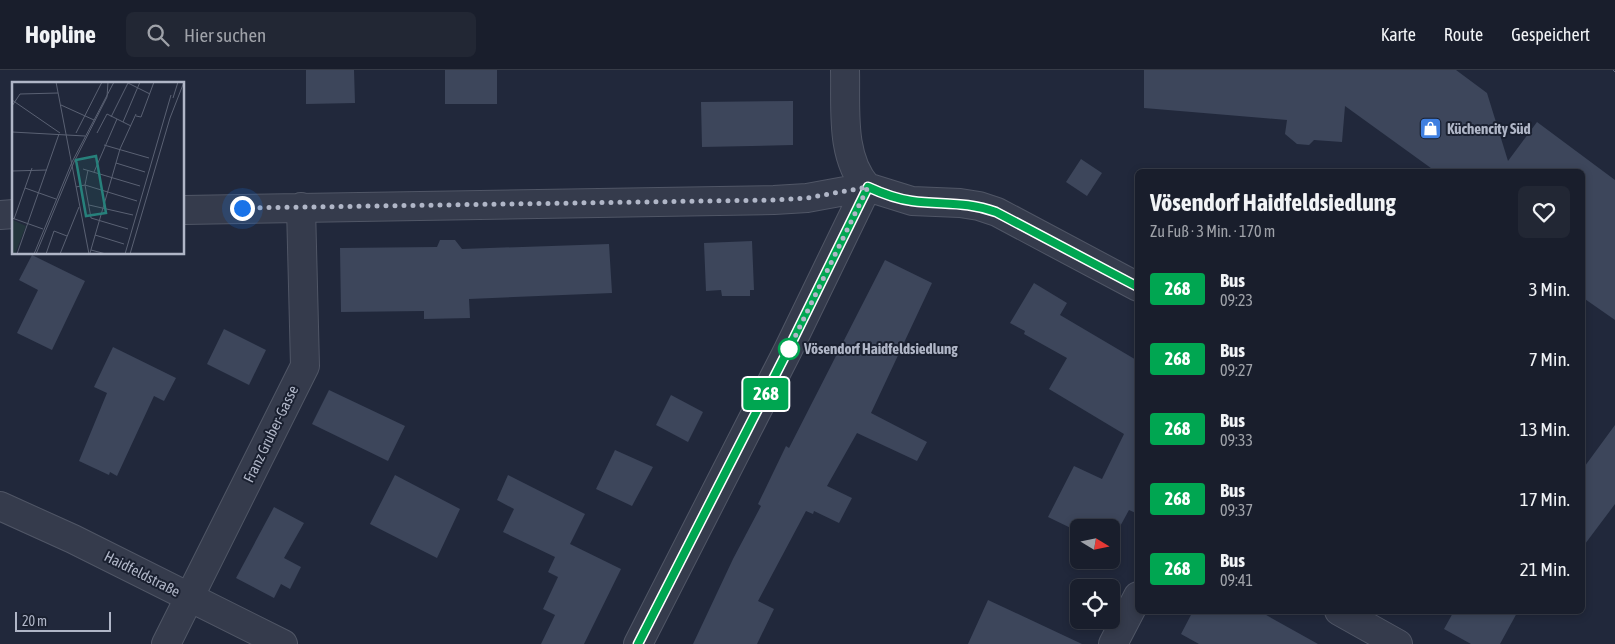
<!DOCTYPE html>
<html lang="de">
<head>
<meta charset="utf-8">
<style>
	:root { --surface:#191e2c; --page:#222734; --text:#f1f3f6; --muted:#9fa2a9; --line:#373c48 }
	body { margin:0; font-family:"Asap Condensed",sans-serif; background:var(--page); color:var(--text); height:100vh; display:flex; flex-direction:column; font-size:19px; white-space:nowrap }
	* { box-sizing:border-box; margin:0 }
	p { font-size:16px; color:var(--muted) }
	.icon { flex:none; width:28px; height:28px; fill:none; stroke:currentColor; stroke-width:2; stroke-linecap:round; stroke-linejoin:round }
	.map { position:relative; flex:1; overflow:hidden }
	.side { position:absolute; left:1135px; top:99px; width:450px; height:445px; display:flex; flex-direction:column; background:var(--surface); border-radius:8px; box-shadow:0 2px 8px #0003,0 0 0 1px var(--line) }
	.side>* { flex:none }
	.badge { padding:0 10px; border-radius:4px; font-size:18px; line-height:32px }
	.needle { width:32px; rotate:100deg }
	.tools { position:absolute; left:1070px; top:449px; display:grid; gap:10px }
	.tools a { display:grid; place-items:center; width:50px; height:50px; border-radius:8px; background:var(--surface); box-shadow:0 2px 8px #0003,0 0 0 1px var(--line); font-size:25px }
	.scale { position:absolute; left:15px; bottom:12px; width:96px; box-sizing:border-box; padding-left:5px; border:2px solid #b0b6c7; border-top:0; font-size:14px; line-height:18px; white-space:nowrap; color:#b0b6c7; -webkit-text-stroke:4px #1a2030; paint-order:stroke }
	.you { position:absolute; width:25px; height:25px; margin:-12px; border:4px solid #fff; border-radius:50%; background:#1a73e8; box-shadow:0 0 0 8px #1a73e833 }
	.map>.badge { position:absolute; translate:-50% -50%; box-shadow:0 0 0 2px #fff }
	.round { display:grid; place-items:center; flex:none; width:52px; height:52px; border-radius:8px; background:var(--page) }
	.headline { display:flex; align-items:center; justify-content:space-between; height:85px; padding:0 15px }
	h1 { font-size:24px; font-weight:700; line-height:38px }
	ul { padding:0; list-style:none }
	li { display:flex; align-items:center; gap:15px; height:70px; padding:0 15px }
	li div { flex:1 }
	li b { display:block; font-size:19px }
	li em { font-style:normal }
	li .badge { min-width:55px; font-weight:700; text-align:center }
	header { display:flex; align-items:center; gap:30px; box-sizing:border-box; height:70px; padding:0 25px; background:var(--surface); border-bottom:1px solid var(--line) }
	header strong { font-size:24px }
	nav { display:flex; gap:28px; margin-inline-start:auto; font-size:18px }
	.search { width:350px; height:45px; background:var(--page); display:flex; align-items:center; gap:12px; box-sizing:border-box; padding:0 18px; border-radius:8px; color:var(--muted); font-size:19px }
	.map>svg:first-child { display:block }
	.building { fill:#3d465b }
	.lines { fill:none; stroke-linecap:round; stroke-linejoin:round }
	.minor-casing { stroke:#505666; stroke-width:30 }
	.minor { stroke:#353b4c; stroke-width:28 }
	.tram { stroke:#575e73; stroke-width:1 }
	.line-casing { stroke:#fff; stroke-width:11 }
	.line { stroke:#00a651; stroke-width:8 }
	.walk { stroke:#b0b6c7; stroke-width:5; stroke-dasharray:0 9 }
	.stop-dot { fill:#fff; stroke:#00a651; stroke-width:2.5 }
	.labels { text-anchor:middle; stroke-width:4; stroke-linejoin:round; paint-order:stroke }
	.poi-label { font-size:15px; font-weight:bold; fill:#b0b6c7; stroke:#1a2030; text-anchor:start }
	.stop-label { font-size:15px; font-weight:bold; fill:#b0b6c7; stroke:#1a2030; text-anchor:start }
	.street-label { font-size:15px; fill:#b0b6c7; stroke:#1a2030 }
	.inset-road { fill:none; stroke:#5a6173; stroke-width:1 }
	.view { fill:#27807b; fill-opacity:0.15; stroke:#27807b; stroke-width:2.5 }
	.inset-edge { fill:none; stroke:#b0b6c7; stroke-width:2.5 }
</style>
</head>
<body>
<header>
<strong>Hopline</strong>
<div class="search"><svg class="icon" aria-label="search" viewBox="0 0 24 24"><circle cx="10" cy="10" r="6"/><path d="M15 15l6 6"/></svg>Hier suchen</div>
<nav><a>Karte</a><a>Route</a><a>Gespeichert</a></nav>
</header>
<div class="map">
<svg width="1615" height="574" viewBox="0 0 1615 574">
	<rect width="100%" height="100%" fill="#21283b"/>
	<path class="building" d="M306,0h48l1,33 -49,1z
		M445,0h52v34h-52z
		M1144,0h312l31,23 21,68 29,-39 78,58v140l-33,-23v-126h-147l-90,-65 -3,36 -28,-2 -5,5 -12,-1 -12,-10 2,-14 -143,-12z
		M793,31v44l-91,2 -1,-45z
		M1081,89l21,14 -15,23 -21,-14z
		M440,170h15l7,9 147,-5 3,49 -143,6 1,19 -46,1v-8l-83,1 -1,-64 97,-1z
		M752,171l2,49h-4v6h-28l-1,-6 -15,1 -2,-48z
		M32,185l53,26 -33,69 -35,-17 21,-43 -19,-10z
		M885,190l47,23 -61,130 56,29 -10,19 -60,-28 -30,53 25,12 -13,25 -25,-12 -1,3 -7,-3 -48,90 16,8 -17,35h-64l40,-85 28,-53 -3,-2 28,-58 3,2z
		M1034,213l33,20 -7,12 78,46v153l-9,-4 -18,33v-15h-32v4l-31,-15 26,-51 28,13 22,-45 -75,-45 18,-31 -43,-24 1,-3 -15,-8z
		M224,259l42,21 -17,35 -42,-21z
		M113,277l63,31 -12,23 -10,-5 -37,80 -7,-4 -1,3 -30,-14 28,-68 -13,-6z
		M329,320l76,36 -17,35 -76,-37z
		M671,325l32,17 -15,30 -32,-17z
		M1615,355v79l-33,44v-78z
		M615,380l38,17 -21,39 -36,-17z
		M395,405l65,34 -23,49 -67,-34z
		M508,405l77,39 -15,30 51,25 -37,75h-43l14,-29 -12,-6 15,-32 -10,-5 7,-15 -52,-25 11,-23 -17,-9z
		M274,437l30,16 -20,35 17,9 -11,22 -9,-5 -7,14 -38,-20z
		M988,530l94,44h-114z
		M1193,541h66l59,33h-119l-18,-10z
		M1454,541h64l-18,33h-29l-27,-15z"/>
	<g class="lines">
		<defs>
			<path id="minor" d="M845,0c1,38 -5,87 22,117
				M184,140l590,-10 33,-2 60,-11 45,14 48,2 19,3 18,6 141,75
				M0,145l14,-1
				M0,436l73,33 210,105
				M1339,541l59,33
				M166,574l139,-278 -4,-159
				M638,574l150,-294 79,-163
				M1113,574l25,-48"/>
		</defs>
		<use href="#minor" class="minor-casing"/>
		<use href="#minor" class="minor"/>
		<path class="tram" d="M1613,0l2,2"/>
	</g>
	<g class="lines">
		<defs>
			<path id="line" d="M638,574l150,-294 80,-163c13,6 29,12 44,14 30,4 54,0 84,11l142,75"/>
		</defs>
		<use href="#line" class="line-casing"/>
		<use href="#line" class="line"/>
		<path class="walk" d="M242,138l532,-8 33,-2 61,-11 -79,162"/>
	</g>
	<defs>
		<symbol id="shop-square" viewBox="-11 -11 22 22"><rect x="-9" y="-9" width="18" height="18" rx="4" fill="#3f7fe0" stroke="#1a2030"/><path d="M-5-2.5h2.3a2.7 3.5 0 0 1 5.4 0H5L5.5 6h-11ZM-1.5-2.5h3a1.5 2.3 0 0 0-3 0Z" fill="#fff"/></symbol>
	</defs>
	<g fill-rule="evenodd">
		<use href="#shop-square" x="1418" y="46" width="25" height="25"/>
	</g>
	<circle class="stop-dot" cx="789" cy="279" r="10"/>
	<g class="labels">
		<g class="poi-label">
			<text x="1447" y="64">Küchencity Süd</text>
		</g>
		<g class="stop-label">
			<text x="804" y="284">Vösendorf Haidfeldsiedlung</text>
		</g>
		<g class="street-label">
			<text transform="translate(271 364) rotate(-64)" y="5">Franz Gruber-Gasse</text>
			<text transform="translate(142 504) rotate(27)" y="5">Haidfeldstraße</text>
		</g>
	</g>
	<g transform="translate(12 12)">
		<rect width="172" height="172" fill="#21283b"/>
		<path d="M1,138l13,6 -11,28h-3z" fill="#23363c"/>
		<path class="inset-road" d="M44,0l33,172M116,1l22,11M161,16l5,-16M0,18l48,33M49,23l33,15M0,24l8,-12 38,-1M124,34l5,1 13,-35M99,35l17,-34M111,40l17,-40M0,50l73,4M64,51l26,-51M85,51l10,-19 24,12M92,63l45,13M104,81l29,9M71,87l57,17M76,88l-3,15 6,33 37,11M0,89l35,-1M82,90l23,-53M64,105l9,-2 52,16M13,106l31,11M77,123l44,10M0,136l31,11M2,137l18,-51M83,153l29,9M79,168l15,4M78,171l30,-104 16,-35M5,172l42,-120M22,172l38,-92 42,-80M24,172l38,-92 33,-65 1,-15M34,172l8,-23 13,5M48,172l19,-47M113,172l46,-159M118,172l40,-136 14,-36"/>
		<path class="view" d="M84,74l10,57 -20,3 -10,-56z"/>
		<rect width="172" height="172" class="inset-edge"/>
	</g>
</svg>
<div class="tools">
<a><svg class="needle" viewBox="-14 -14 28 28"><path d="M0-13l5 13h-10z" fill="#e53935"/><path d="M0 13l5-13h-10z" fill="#9fa2a9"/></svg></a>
<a><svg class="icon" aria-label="locate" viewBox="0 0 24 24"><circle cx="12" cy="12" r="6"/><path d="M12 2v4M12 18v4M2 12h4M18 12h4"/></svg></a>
</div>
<div class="scale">20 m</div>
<div class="you" style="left:242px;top:138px"></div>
<b class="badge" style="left:766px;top:324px;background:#00a651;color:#fff">268</b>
<section class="side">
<div class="headline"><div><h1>Vösendorf Haidfeldsiedlung</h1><p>Zu Fuß · 3 Min. · 170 m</p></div><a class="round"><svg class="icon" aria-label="heart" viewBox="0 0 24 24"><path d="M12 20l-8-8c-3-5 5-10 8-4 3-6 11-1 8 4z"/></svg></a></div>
<ul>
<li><span class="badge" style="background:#00a651;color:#fff">268</span><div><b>Bus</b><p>09:23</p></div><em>3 Min.</em></li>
<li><span class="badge" style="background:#00a651;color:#fff">268</span><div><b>Bus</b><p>09:27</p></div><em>7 Min.</em></li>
<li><span class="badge" style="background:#00a651;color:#fff">268</span><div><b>Bus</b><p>09:33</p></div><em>13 Min.</em></li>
<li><span class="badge" style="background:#00a651;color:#fff">268</span><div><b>Bus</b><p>09:37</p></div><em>17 Min.</em></li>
<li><span class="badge" style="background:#00a651;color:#fff">268</span><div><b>Bus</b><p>09:41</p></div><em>21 Min.</em></li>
</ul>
</section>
</div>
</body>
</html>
